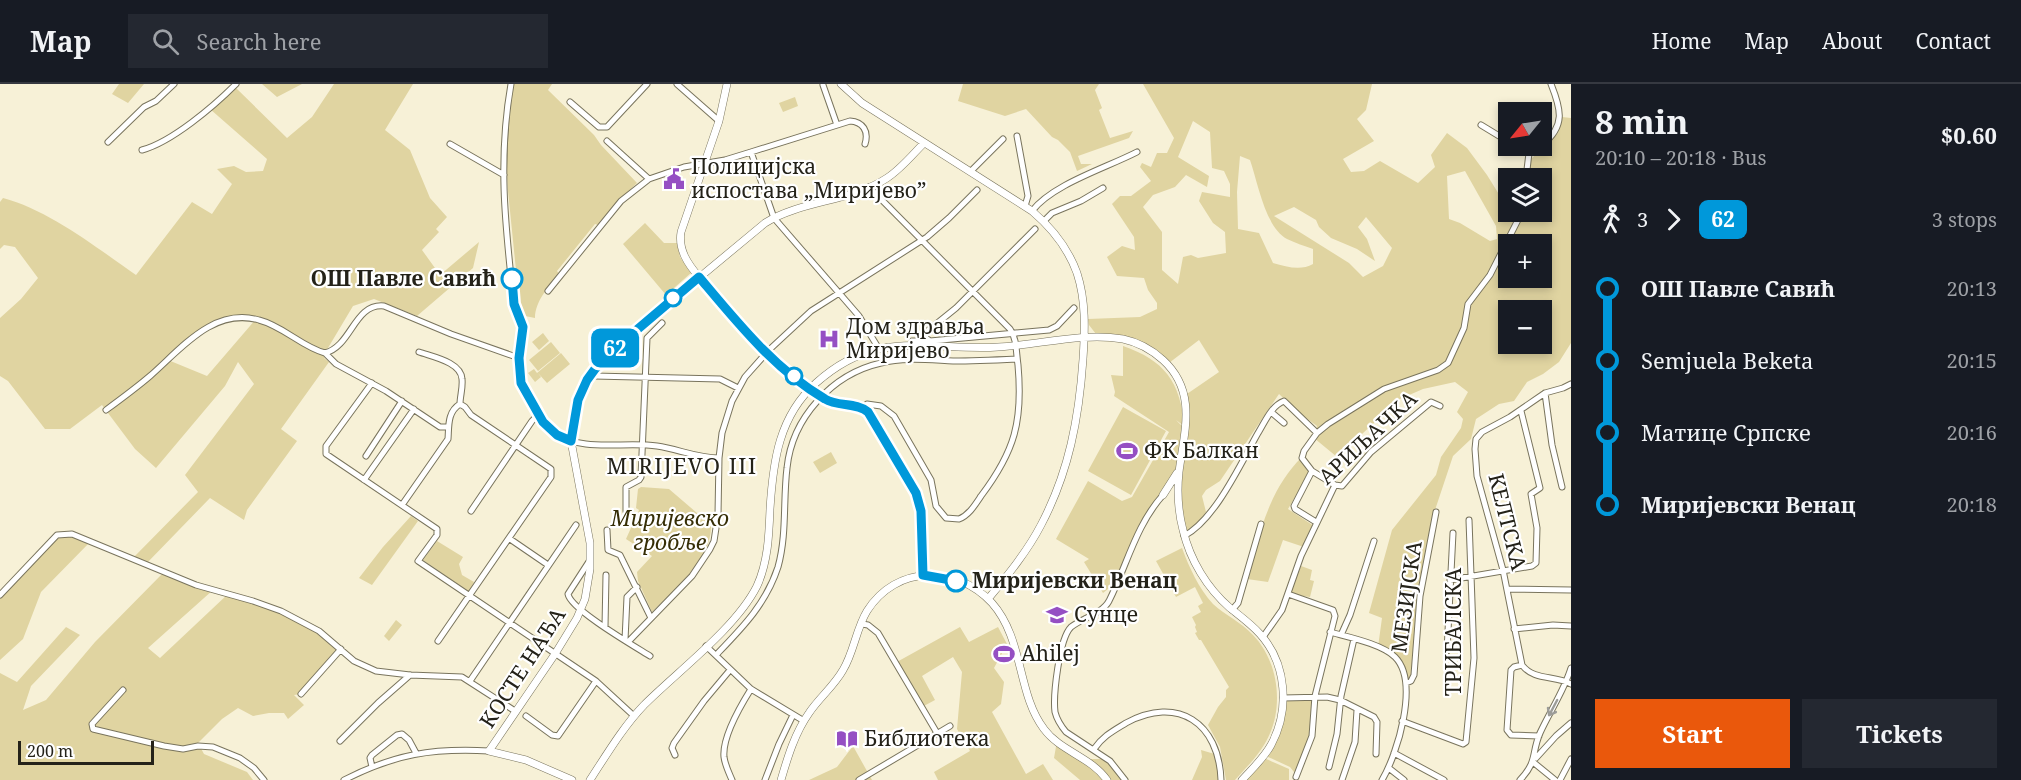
<!DOCTYPE html>
<html lang="en">
<head>
<meta charset="utf-8">
<style>
	:root { --surface:#171b24; --page:#242831; --text:#f1f3f6; --muted:#9ea1a6; --line:#363941; --accent:#ea580c }
	body { margin:0; font-family:"Noto Serif",serif; background:var(--page); color:var(--text); height:100vh; display:flex; flex-direction:column; font-size:22px; white-space:nowrap }
	* { box-sizing:border-box; margin:0 }
	p { font-size:20px; color:var(--muted) }
	.icon { flex:none; width:33px; height:33px; fill:none; stroke:currentColor; stroke-width:2; stroke-linecap:round; stroke-linejoin:round }
	.map { position:relative; flex:1; overflow:hidden }
	.drawer { display:flex; flex-direction:column; background:var(--surface); width:450px }
	.drawer>* { flex:none }
	.badge { padding:0 12px; border-radius:9px; font-size:21px; line-height:39px }
	.needle { width:39px; rotate:240deg }
	.tools { position:absolute; left:1498px; top:18px; display:grid; gap:12px }
	.tools a { display:grid; place-items:center; width:54px; height:54px; border-radius:0px; background:var(--surface); box-shadow:0 3px 9px #0003; font-size:30px }
	.scale { position:absolute; left:18px; bottom:15px; width:136px; box-sizing:border-box; padding-left:6px; border:3px solid #242219; border-top:0; font-size:16px; line-height:21px; white-space:nowrap; color:#242219; -webkit-text-stroke:4px #fff; paint-order:stroke }
	.map>.badge { position:absolute; translate:-50% -50%; box-shadow:0 0 0 3px #fff }
	.legs { display:flex; align-items:center; gap:9px; height:66px; padding:0 24px; font-size:20px }
	.legs p { margin-inline-start:auto }
	.overview { display:flex; align-items:center; justify-content:space-between; height:102px; padding:0 24px }
	h1 { font-size:33px; font-weight:700; line-height:45px }
	.primary-button { display:flex; gap:12px; margin-top:auto; padding:12px 24px }
	.primary-button a { flex:1; height:69px; border-radius:0px; background:var(--accent); color:#fff; font-size:24px; font-weight:700; line-height:69px; text-align:center }
	.primary-button a+a { background:var(--page); color:var(--text) }
	ul { padding:0 24px; list-style:none }
	li { display:flex; align-items:center; gap:21px; height:72px; font-size:22px }
	li i { display:grid; place-items:center; width:9px; height:100%; margin:0 8px; background:currentColor }
	li i::after { content:''; width:15px; height:15px; margin:-8px; border:4px solid; border-radius:50%; background:var(--surface) }
	li p { margin-inline-start:auto }
	li:first-child i { background:linear-gradient(#0000 50%,currentColor 0) }
	li:last-child i { background:linear-gradient(currentColor 50%,#0000 0) }
	header { display:flex; align-items:center; gap:36px; box-sizing:border-box; height:84px; padding:0 30px; background:var(--surface); border-bottom:2px solid var(--line) }
	header strong { font-size:28px }
	nav { display:flex; gap:33px; margin-inline-start:auto; font-size:21px }
	.search { width:420px; height:54px; background:var(--page); display:flex; align-items:center; gap:15px; box-sizing:border-box; padding:0 21px; border-radius:0px; color:var(--muted); font-size:22px }
	main { display:flex; flex:1; min-height:0 }
	.map>svg:first-child { display:block }
	.green { fill:#e0d4a1; fill-rule:evenodd }
	.lines { fill:none; stroke-linecap:round; stroke-linejoin:round }
	.street-casing { stroke:#79745d; stroke-width:7 }
	.secondary-casing { stroke:#79745d; stroke-width:8 }
	.street { stroke:#fff; stroke-width:5 }
	.secondary { stroke:#fff; stroke-width:7 }
	.oneway { stroke:#9c9c98 }
	.line-1-casing { stroke:#fff; stroke-width:14 }
	.line-1 { stroke:#0098da; stroke-width:9 }
	.stop-1-dot { fill:#fff; stroke:#0098da; stroke-width:3 }
	.labels { text-anchor:middle; stroke-width:4.5; stroke-linejoin:round; paint-order:stroke }
	.poi-label { font-size:21px; fill:#242219; stroke:#fff; text-anchor:start }
	.stop-label { font-size:21px; font-weight:bold; fill:#242219; stroke:#fff; text-anchor:end }
	.street-label { font-size:21px; fill:#242219; stroke:#fff }
	.park-label { font-size:21px; font-style:italic; fill:#352d05; stroke:#fff }
	.neighbourhood-label { font-size:22px; letter-spacing:1.5px; fill:#242219; stroke:#fff }
</style>
</head>
<body>
<header>
<strong>Map</strong>
<div class="search"><svg class="icon" aria-label="search" viewBox="0 0 24 24"><circle cx="10" cy="10" r="6"/><path d="M15 15l6 6"/></svg>Search here</div>
<nav><a>Home</a><a>Map</a><a>About</a><a>Contact</a></nav>
</header>
<main>
<div class="map">
<svg width="1571" height="696" viewBox="0 0 1571 696">
	<rect width="100%" height="100%" fill="#f7f1d7"/>
	<path class="green" d="M119,0h25l-16,19 -16,-9z
		M262,0h40l-25,13z
		M334,0h79l-28,46 25,20 20,48 17,19 -11,12 3,3 -17,18 18,25 39,-33 -6,26 -56,48 -43,-17 -21,7 -28,47 -1,5 5,4 -48,67 16,12 -50,69 -3,10 -34,-22 -64,66 -13,-6 65,-66 -13,-17 69,-91 -16,-22 -13,24 -69,82 -21,-19 -33,-44 -32,24h-25l-37,-48 -8,-5v-58l21,-19 17,-21 -23,-31 -11,-2 -4,4v-47l3,-4c46,12 94,50 133,77l56,-73 20,12 20,-30 -15,-15 17,-3 12,6 17,-1 4,-12 -57,-50 26,-21 51,50 25,-21zM235,233l21,2 -49,57 -39,-16 39,-33z
		M512,0h40l-4,6 46,45 7,10 36,38 -24,23 -15,19 -3,-1 -38,47 2,3c-10,12 -24,27 -24,44l-10,-2 -6,-16 -11,-109 -2,-33z
		M963,0h136l-4,6 7,18 -3,2 11,28 23,-7 -4,7 -51,18 3,8h11l-15,7 -7,-19 -12,-12 -6,-3 -26,-28 -21,7 -47,-15z
		M1143,0h229l-6,26 -9,9 17,22 -31,18 8,13 13,-1 16,-10 38,22 17,-16 -4,-12 16,-22 20,15 20,27 18,29 4,-1v9h33v-34h-13v-17l29,-28 4,-16 9,1v225l-12,19 -16,12 -16,8 -13,19 -15,3 -23,15 -5,20 -18,17 -18,54 -15,86 -8,83 -6,4 -9,-25 -19,-11 4,-29 -13,-5 23,-83 44,-55 5,-18 20,-29 2,-9 -6,-7 11,-20 -13,-10 -32,7 -23,10 -63,58 -23,-19 3,-12 -19,-14 -19,-18 -59,87 -14,9 -4,6 4,16 -11,15 -9,8c-9,-45 -4,-93 -2,-139l35,-24 -20,-32 -30,23c-23,-23 -41,-27 -73,-29l-7,-9 -1,-6 52,-2 17,-8v-6l-9,-13 -4,-12 -27,-2 -10,-19 15,-11 13,4 -1,-13 -22,-33 8,-8h11l20,-15 -11,-14 2,-4 9,4 6,-14h10l7,-15zM1193,37l17,11 2,36 12,3 6,13v13l-28,-5 -3,9 14,22 12,9 1,21 -28,5 -7,-3 -8,2 -5,27 -16,-14v-38l-19,-25 10,-12 22,-8 11,-12 21,12 2,-11 -31,-19zM1240,72l10,4c8,23 15,67 37,79 8,4 18,7 26,10v15c-12,7 -26,3 -40,-1l-14,-30 -21,-4 -1,-37zM1465,87l31,55 1,13 -7,2 -30,-18 -11,-4 -2,-43zM1294,123l22,13 3,7 12,11 26,11 18,12 -8,-22 -9,-12 8,-10 26,31 -9,18 -20,11 -14,-14 -75,-47zM1509,160h33v34h-33zM1509,226h33v34h-33z
		M795,13l3,9 -15,6 -4,-9z
		M645,139l19,20h13l3,14 11,16 -25,22 -43,-51z
		M543,249l6,8 -10,9 -7,-8z
		M551,258l9,11 -22,18 -9,-11z
		M1123,262c41,14 58,36 61,80l-8,-6 6,6 -5,42 -14,28 -17,20 -33,69 -10,8 -19,-31 5,-3 -33,-20 32,-58 34,20 10,-4 37,-65 -55,-36 1,-4 -4,-17 12,1z
		M561,269l9,11 -23,19 -9,-10 3,4 -6,5 -7,-9 6,-4 3,4z
		M1123,323l43,24 -35,64 -43,-24z
		M831,368l6,11 -17,10 -7,-11z
		M1302,373l1,6 6,10 -21,36 26,17 -10,21 -21,-7 -15,42 -21,-3c12,-44 22,-90 55,-122z
		M641,403l28,2 42,36c1,35 -36,64 -59,87l-14,-31 -1,-9 15,-16 -26,-17 13,-29 -3,-2 2,-19z
		M411,432l7,5 -46,64 -13,-7 24,-31z
		M61,450l30,7 -50,51 -18,47 -23,21v-65z
		M437,457l26,16 -4,7 3,11 12,7 -5,10 -46,-32z
		M1182,464c7,19 17,41 31,56 12,11 28,18 40,31 27,28 32,77 11,110 -8,13 -19,24 -29,35h-9l-6,-33 -12,-22 10,-18 8,-10v-7l3,-3 -28,-47h-2l-4,-7 2,-1 -2,-5 1,-2 -4,-8 9,-5 -3,-6 5,-3 -8,-16 -19,10 -20,-36z
		M1301,482l11,4 -2,10 4,1 -4,16 -20,-3z
		M164,488l49,18 -65,58 12,10 68,-64 31,9 56,25 26,21 -40,45 -7,1 10,10 -16,14 -4,-6h-15l-16,3 -15,-8 -16,11 -24,24 6,11 43,18 6,8h-253v-107l17,9 49,-55 14,8 -49,51 -8,24 23,-10 49,-58z
		M396,536l6,5 -13,16 -5,-5z
		M960,543l9,15 29,-15 9,17 -13,24 10,14 -3,22 -9,8 34,62 17,-10 10,16h-115l-4,-8 36,-21 -13,-22 5,-57 -9,-15 -31,19 13,24 -13,7 -27,-44z
		M1317,613l-3,39 -16,41 -8,-10 -24,-11 19,-58z
		M1057,657l28,18h24l16,21h-45l-26,-22z
		M853,662l19,34h-63l28,-13z
		M1201,666l17,5 2,25h-28l10,-23z
		M1264,674l25,11v11h-45z"/>
	<g class="lines">
		<defs>
			<path id="street" d="M511,0c-13,74 -6,139 2,212 1,11 9,21 10,30 1,10 -3,21 -4,32 0,27 13,59 36,75 28,20 69,8 102,13 21,3 40,12 62,12
				M677,0l42,37
				M823,1l14,40
				M570,18l29,25h8l40,-43
				M1481,41l28,17
				M1017,52l11,60 -3,10
				M607,57l42,38
				M108,58l36,-35 12,-6 18,-17
				M450,60l54,31
				M1542,61c24,-19 19,-36 9,-61
				M1515,62l14,7
				M142,66c30,-8 72,-44 94,-66
				M751,68l23,66 85,98 20,33
				M1529,69l12,-7
				M971,87l32,-32
				M1526,94l3,-25
				M1032,127c21,-27 74,-43 105,-59
				M1044,137l8,-8 29,-12 22,-13
				M548,207l73,-90 28,-22 35,-12 41,-7 26,-8 99,-31c13,1 19,10 15,23
				M912,257h18l119,-11 8,-4 17,-18
				M930,257l-4,-3 -1,-5 31,-25 79,-79
				M325,269l11,11 50,27 54,36h6
				M594,292l126,3 18,9
				M372,299l-46,63v8l111,75v6l-19,26 178,120 38,35
				M1571,300l-8,4 -18,5 -35,24 -28,15 -6,7 -1,10 2,27 26,94 19,95c12,16 33,10 49,19
				M1545,309l7,52 10,42
				M863,324l4,-4 14,2 13,10 37,64 5,26 10,12 13,1c10,-4 16,-14 22,-23 34,-45 42,-75 37,-131 -2,-13 -1,-26 -8,-36l-141,-142
				M106,326c15,-11 30,-22 44,-34 31,-27 63,-69 109,-56 24,6 43,27 66,33 27,-7 29,-50 59,-47l67,28 68,24
				M1271,328l13,11
				M366,372l36,-55
				M1312,387l-18,35 1,3 21,13
				M364,396l50,-71
				M1335,401l-23,-14 -10,-13 2,-7 13,-18 11,-9 56,-35 54,-19 10,-7 16,-35 4,-24 22,-29 32,-63
				M1335,401l7,1 29,-34 60,-50 9,4
				M402,421l46,-66c1,-12 -1,-27 12,-35 0,-8 3,-16 2,-25 -1,-17 -29,-22 -43,-27
				M471,427l61,-90 6,-6
				M626,427v-24l13,-7 2,-3 6,-139 15,-15
				M607,446l1,20 12,5 31,63
				M1184,452c31,-16 57,-73 74,-103 7,-11 13,-27 26,-32l33,32
				M510,455l38,26
				M590,476l-22,34c2,15 66,52 82,62
				M1450,496l82,-14 4,-3 1,-35 -6,-34 9,-6 -19,-77
				M1507,505l64,1
				M1288,510l45,16 2,6 -20,80 -3,40 -16,41
				M0,511l57,-60 15,-1 124,51 57,16 28,10 38,20 35,30 22,10 34,4 52,2 53,34
				M1232,526l6,-7 23,-79
				M862,540l6,1 10,8 59,100
				M605,543l1,-52
				M1514,545l39,-4 18,1
				M1330,548c18,5 52,12 65,25 25,25 2,98 -13,123
				M1341,551l9,-20 24,-74
				M1263,553l19,-27 19,-54 34,-71
				M625,556l2,-43 10,-10
				M438,557l113,-164v-8l-80,-54 -6,-8 -5,-3
				M628,558l64,-66 18,-27 4,-8 4,-26 1,-57 3,-25 10,-32 13,-24 24,-27 42,-39 116,-74 22,-19 28,-28
				M706,562l45,43 53,32
				M1447,567l6,-118
				M716,571c26,-27 50,-51 62,-88 9,-32 5,-67 9,-99 5,-50 45,-94 94,-105 23,-6 49,-3 72,-2 22,0 43,-1 64,-2
				M1522,581l-8,2 -3,3 -4,60 4,5 28,1
				M470,597l106,-156
				M1406,599l5,-2 3,-6 6,-79 16,-84
				M123,606l-31,34 1,5 71,17 19,3 15,-3 15,1 27,11 14,10 10,12
				M301,610l40,-45
				M1283,614l44,-1 13,3 34,17 3,5 -1,32
				M526,632l26,19 6,1 38,-55
				M1402,637l61,23 3,-2 8,-84 -5,-138
				M340,657l38,-38 32,-28
				M1094,665c9,-13 19,-18 32,-26 52,-28 93,0 95,57
				M1394,669l50,27
				M675,671l-3,-7 2,-5 30,-42 26,-31
				M1536,674l20,-22 15,-13
				M1533,678l22,18
				M372,683l-2,-9 2,-3 25,-20 5,-1 7,6 7,13
				M1329,683l8,-33 4,-38 13,-57
				M1390,685l14,11
				M344,696c51,-26 88,-32 145,-29
				M732,696c-3,-7 -7,-15 -8,-23 -2,-20 17,-52 27,-68
				M765,696l14,-36 14,-29
				M859,696l91,-54
				M1125,696l-15,-19 -44,-29c-5,-6 -9,-12 -11,-20 -2,-16 4,-73 16,-85 11,-9 31,-13 38,-26 18,-36 27,-76 54,-106
				M1342,696l13,-38 2,-32
				M1520,696c18,-19 11,-26 20,-47 10,-22 24,-42 31,-65
				M1560,696l11,-21"/>
			<path id="secondary" d="M727,0l-8,37 -38,111c-3,18 7,32 18,45l79,87 47,35 11,4 23,3 12,9 40,68 6,14 4,14 2,64
				M841,0l21,19 170,108c20,17 36,37 45,62 9,28 8,56 6,86 -4,59 -14,113 -42,166 -14,27 -34,51 -53,74
				M1163,411l14,-22
				M572,696l-46,-20 -37,-9 66,-97 22,-36 8,-19 5,-30v-26l-19,-102 4,-27 12,-34 25,-30 153,-127c37,-23 86,-21 122,-45 14,-9 26,-24 37,-35
				M590,696c17,-26 33,-53 54,-75 34,-34 92,-77 113,-119 11,-24 12,-51 13,-77 3,-48 9,-93 46,-126 18,-16 40,-29 63,-34 39,-8 80,1 119,-2 41,-2 84,-15 125,-8 14,3 29,11 40,21 35,32 21,72 16,112 -2,19 -1,39 4,58 7,30 24,58 47,78 10,8 21,16 30,26 27,30 30,76 11,111 -7,13 -19,24 -29,35
				M781,696c7,-24 14,-47 28,-67 10,-15 25,-27 34,-43 11,-18 13,-41 24,-59 29,-46 89,-47 125,-8 32,36 25,91 52,126 16,22 47,28 63,51"/>
		</defs>
		<use href="#street" class="street-casing"/>
		<use href="#secondary" class="secondary-casing"/>
		<use href="#street" class="street"/>
		<use href="#secondary" class="secondary"/>
	</g>
	<defs><path id="oneway-shaft" d="M-6 0H5M1.5-3L5.5 0L1.5 3" fill="none" stroke-width="1.6" stroke-linecap="round" stroke-linejoin="round" transform="scale(1.5)"/></defs>
	<use class="oneway" href="#oneway-shaft" transform="translate(1553 624) rotate(118)"/>
	<g class="lines">
		<defs>
			<path id="line-1" d="M512,195l2,25 9,23 -4,31 2,25 22,39 14,13 14,6 7,-41 9,-20 8,-11 24,-24 80,-68c37,44 76,93 126,122 13,8 31,3 43,13l48,81 5,18 2,64 33,6"/>
		</defs>
		<use href="#line-1" class="line-1-casing"/>
		<use href="#line-1" class="line-1"/>
	</g>
	<defs>
		<symbol id="civic-bare" viewBox="-9 -9 18 18"><path d="M-.6-6.5H3V-4.5H.6V-3L4-1V1h2V6H-6V1h2V-1L-.6-3ZM-1.2 2.5V6h2.4V2.5Z" fill="#954fc3" stroke="#fff" stroke-width="2.5" paint-order="stroke"/></symbol>
		<symbol id="hospital-bare" viewBox="-9 -9 18 18"><path d="M-5-5h3v3.5h4V-5h3V5h-3V1.5h-4V5h-3Z" fill="#954fc3" stroke="#fff" stroke-width="2.5" paint-order="stroke"/></symbol>
		<symbol id="stadium-bare" viewBox="-9 -9 18 18"><path d="M0-5a6.5 5 0 1 0 0 10a6.5 5 0 1 0 0-10ZM-3.5-1.8h7v3.6h-7Z" fill="#954fc3" stroke="#fff" stroke-width="2.5" paint-order="stroke"/></symbol>
		<symbol id="school-bare" viewBox="-9 -9 18 18"><path d="M0-5L7-2L0 1L-7-2ZM-4 1L0 2.5L4 1V4Q0 6-4 4Z" fill="#954fc3" stroke="#fff" stroke-width="2.5" paint-order="stroke"/></symbol>
		<symbol id="library-bare" viewBox="-9 -9 18 18"><path d="M-6-4Q-3-5.5-.7-3.5V5Q-3 3-6 4ZM6-4Q3-5.5 .7-3.5V5Q3 3 6 4Z" fill="#954fc3" stroke="#fff" stroke-width="2.5" paint-order="stroke"/></symbol>
	</defs>
	<g fill-rule="evenodd">
		<use href="#civic-bare" x="659" y="80" width="30" height="30"/>
		<use href="#hospital-bare" x="814" y="240" width="30" height="30"/>
		<use href="#stadium-bare" x="1112" y="352" width="30" height="30"/>
		<use href="#school-bare" x="1042" y="516" width="30" height="30"/>
		<use href="#stadium-bare" x="989" y="555" width="30" height="30"/>
		<use href="#library-bare" x="832" y="640" width="30" height="30"/>
	</g>
	<g class="stop-1-dot">
		<circle cx="512" cy="195" r="10"/>
		<circle cx="673" cy="214" r="8"/>
		<circle cx="794" cy="292" r="8"/>
		<circle cx="956" cy="497" r="10"/>
	</g>
	<g class="labels">
		<g class="poi-label">
			<text x="691" y="90">Полицијска<tspan x="691" dy="24">испостава „Миријево”</tspan></text>
			<text x="846" y="250">Дом здравља<tspan x="846" dy="24">Миријево</tspan></text>
			<text x="1144" y="374">ФК Балкан</text>
			<text x="1074" y="538">Сунце</text>
			<text x="1021" y="577">Ahilej</text>
			<text x="864" y="662">Библиотека</text>
		</g>
		<g class="stop-label">
			<text x="496" y="202">ОШ Павле Савић</text>
			<text x="972" y="504" text-anchor="start">Миријевски Венац</text>
		</g>
		<g class="street-label">
			<text transform="translate(1368 354) rotate(-43)" y="7">АРИЉАЧКА</text>
			<text transform="translate(1507 438) rotate(76)" y="7">КЕЛТСКА</text>
			<text transform="translate(1407 513) rotate(-82)" y="7">МЕЗИЈСКА</text>
			<text transform="translate(1454 548) rotate(-90)" y="7">ТРИБАЛСКА</text>
			<text transform="translate(523 584) rotate(-57)" y="7">КОСТЕ НАЂА</text>
		</g>
		<g class="park-label">
			<text x="670" y="442">Миријевско<tspan x="670" dy="24">гробље</tspan></text>
		</g>
		<g class="neighbourhood-label">
			<text x="682" y="390">MIRIJEVO III</text>
		</g>
	</g>
</svg>
<div class="tools">
<a><svg class="needle" viewBox="-14 -14 28 28"><path d="M0-13l5 13h-10z" fill="#e53935"/><path d="M0 13l5-13h-10z" fill="#9ea1a6"/></svg></a>
<a><svg class="icon" aria-label="layers" viewBox="0 0 24 24"><path d="M12 4l9 5-9 5-9-5zM3 14l9 5 9-5"/></svg></a>
<a>+</a>
<a>−</a>
</div>
<div class="scale">200 m</div>
<b class="badge" style="left:615px;top:264px;background:#0098da;color:#fff">62</b>
</div>
<section class="drawer">
<div class="overview"><div><h1>8 min</h1><p>20:10 – 20:18 · Bus</p></div><b>$0.60</b></div>
<div class="legs"><svg class="icon" aria-label="walk" viewBox="0 0 24 24"><circle cx="13" cy="4" r="2"/><path d="M13 8l-2 6 4 7M11 14l-3 7M7 12l3-4h3l4 4"/></svg>3<svg class="icon" aria-label="forward" viewBox="0 0 24 24"><path d="M9 5l7 7-7 7"/></svg><b class="badge" style="background:#0098da;color:#fff">62</b><p>3 stops</p></div>
<ul>
<li><i style="color:#0098da"></i><b>ОШ Павле Савић</b><p>20:13</p></li>
<li><i style="color:#0098da"></i><span>Semjuela Beketa</span><p>20:15</p></li>
<li><i style="color:#0098da"></i><span>Матице Српске</span><p>20:16</p></li>
<li><i style="color:#0098da"></i><b>Миријевски Венац</b><p>20:18</p></li>
</ul>
<div class="primary-button"><a>Start</a><a>Tickets</a></div>
</section>
</main>
</body>
</html>
